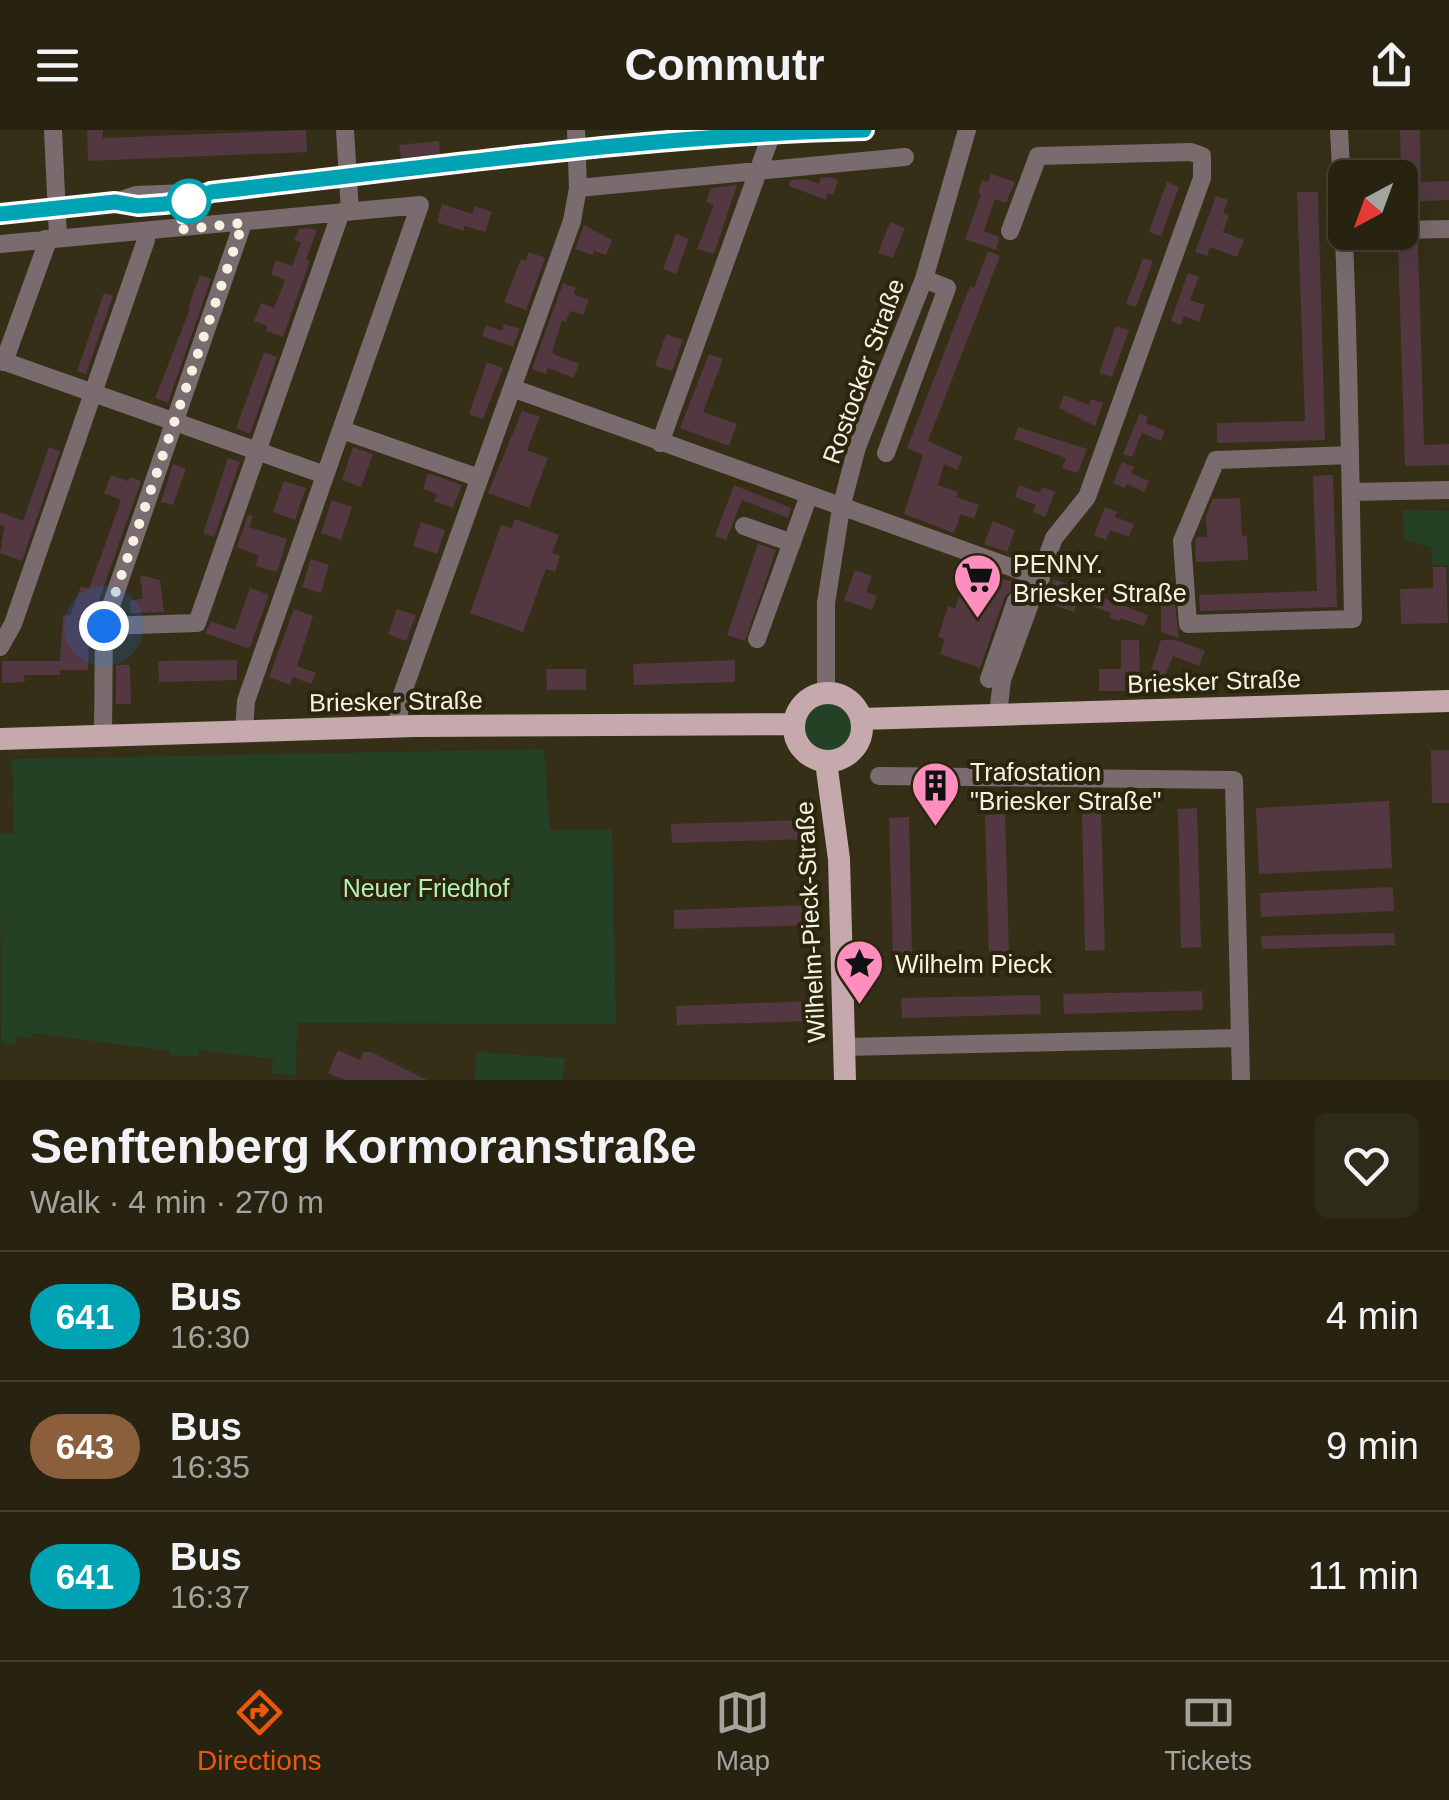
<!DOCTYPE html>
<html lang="en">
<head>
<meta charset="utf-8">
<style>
	:root { --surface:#272310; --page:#2f2b19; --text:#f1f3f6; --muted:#a4a49f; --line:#434030; --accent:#ea580c }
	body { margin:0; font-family:Arial,sans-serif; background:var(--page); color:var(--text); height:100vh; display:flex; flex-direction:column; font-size:38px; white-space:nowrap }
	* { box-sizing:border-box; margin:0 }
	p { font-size:32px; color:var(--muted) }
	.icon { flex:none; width:55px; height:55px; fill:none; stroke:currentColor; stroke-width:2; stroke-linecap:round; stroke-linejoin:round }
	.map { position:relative; height:950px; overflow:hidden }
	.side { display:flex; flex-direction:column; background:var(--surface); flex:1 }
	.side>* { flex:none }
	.badge { padding:0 20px; border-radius:32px; font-size:35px; line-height:65px }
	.needle { width:65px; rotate:221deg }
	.fabs { position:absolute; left:1328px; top:30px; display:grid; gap:20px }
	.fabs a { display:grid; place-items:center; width:90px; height:90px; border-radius:15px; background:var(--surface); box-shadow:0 10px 40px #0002,0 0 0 2px var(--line); font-size:50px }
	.you { position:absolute; width:50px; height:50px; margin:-25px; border:8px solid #fff; border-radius:50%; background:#1a73e8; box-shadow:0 0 0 15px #1a73e833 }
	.map>.badge { position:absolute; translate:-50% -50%; box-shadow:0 0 0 5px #fff }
	.round { display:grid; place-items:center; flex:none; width:105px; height:105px; border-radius:15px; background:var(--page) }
	.head { display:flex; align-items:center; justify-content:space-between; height:170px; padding:0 30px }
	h1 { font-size:48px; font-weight:800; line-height:75px }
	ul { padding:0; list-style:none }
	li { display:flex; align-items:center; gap:30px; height:130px; padding:0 30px; border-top:2px solid var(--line) }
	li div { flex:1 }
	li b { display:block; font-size:38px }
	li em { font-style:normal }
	li .badge { min-width:110px; font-weight:700; text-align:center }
	header { display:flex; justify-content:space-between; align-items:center; height:130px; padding:0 30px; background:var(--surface); font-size:45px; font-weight:800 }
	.tabs { display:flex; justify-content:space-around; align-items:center; height:140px; border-top:2px solid var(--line); background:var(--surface); font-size:28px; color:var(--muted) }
	.tabs a { display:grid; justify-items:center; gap:5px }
	.tabs .current { color:var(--accent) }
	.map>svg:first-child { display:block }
	.green { fill:#244126 }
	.building { fill:#533842 }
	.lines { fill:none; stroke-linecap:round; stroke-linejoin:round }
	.minor { stroke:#7a6c6e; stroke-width:18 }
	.major { stroke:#c6a9ad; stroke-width:22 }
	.line-casing { stroke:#fff; stroke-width:22 }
	.line { stroke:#00a3b4; stroke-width:15 }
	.walk { stroke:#f6f2e3; stroke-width:10; stroke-dasharray:0 18 }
	.stop-dot { fill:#fff; stroke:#00a3b4; stroke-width:5 }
	.labels { text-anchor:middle; stroke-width:8; stroke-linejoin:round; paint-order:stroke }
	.street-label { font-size:25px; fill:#f6f2e3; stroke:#2a250c }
	.poi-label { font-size:25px; fill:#f6f2e3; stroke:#2a250c; text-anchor:start }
	.park-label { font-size:25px; fill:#b2f1b6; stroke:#2a250c }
</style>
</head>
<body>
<header><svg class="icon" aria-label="menu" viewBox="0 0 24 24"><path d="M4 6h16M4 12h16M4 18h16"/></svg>Commutr<svg class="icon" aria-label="share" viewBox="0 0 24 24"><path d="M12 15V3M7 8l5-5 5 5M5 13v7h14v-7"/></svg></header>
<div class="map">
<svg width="1449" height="950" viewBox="0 0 1449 950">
	<rect width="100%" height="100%" fill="#342f16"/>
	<path class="green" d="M1403,380l46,1v87l-1,-33h-16l-1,-17 -27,-9z
		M800 598a28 28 0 1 1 56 0a28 28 0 1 1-56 0Z
		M544,619l6,81h62l4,194 -319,-1 -1,52 -24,-2 1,-14 -73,-9 -2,7 -28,-2v-4l-138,-18 -1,5 -14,-2 -1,9 -15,-2 -1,-209h14l-2,-75z
		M476,922l89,6 -2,22h-88z"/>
	<path class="building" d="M87,0h16v8l203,-8 1,22 -219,9z
		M1400,0h20l1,52 28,-1v19l-47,2z
		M439,11l1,13 -39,4 -2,-13z
		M991,44l24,8 -9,21 -11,-4 -11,32 15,6 -3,13 -31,-11 16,-45 -3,-1 4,-13 6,2z
		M830,47l8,3 -5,15 -5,-2 -2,7 -37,-14 2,-6 15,-1 13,5 2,-6z
		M1167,52l12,5 -18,49 -12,-4z
		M737,55l-23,69 -17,-5 17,-44 -8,-3 5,-14z
		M1297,62h21l7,248 -108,3v-20l88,-2z
		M1216,66l12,4 -5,13 6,2 -6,17 21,8 -7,17 -27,-10 -3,9 -12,-4z
		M442,74l30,10 3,-8 17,6 -7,20 -20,-6 -2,5 -26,-9z
		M890,92l15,6 -12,30 -15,-5z
		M584,95l28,15 -6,15 -12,-4 -1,4 -18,-6z
		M310,98l7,2 -11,30 4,1 -27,76 -17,-6 1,-5 -13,-5 7,-18 13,5 11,-28 -14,-6 5,-14 16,6 9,-23 -7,-3 5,-11z
		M676,104l13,5 -13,35 -13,-5z
		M1418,114l6,201 25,-1v21l-44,1 -7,-221z
		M988,121l12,5 -72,185 35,16 -6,13 -13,-6 -6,21 20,7 -2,5 23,8 -5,14 -13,-5 -7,19 -50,-19 19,-59 -16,-7 63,-162 4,2z
		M529,122l16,6 -19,52 -22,-8 17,-43 5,2z
		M1143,128l10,3 -17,46 -10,-3z
		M1188,143l11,4 -9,23 15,5 -6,17 -15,-6 -3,9 -10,-4z
		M200,145l11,4 -43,124 -13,-5 35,-89 -2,-1z
		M563,153l13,5 -3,6 16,6 -6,15 -13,-4 -4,11 -4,-2 -9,28v6l26,10 -5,14 -26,-10 -2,6 -14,-5z
		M104,163l9,3 -27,78 -9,-3z
		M504,194l16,5 -7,18 -31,-11 4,-11 16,6z
		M1116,196l13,4 -17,47 -13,-4z
		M666,204l17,6 -11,31 -17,-5z
		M264,222l13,5 -27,77 -14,-6z
		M709,224l14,5 -20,53 34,12 -8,22 -49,-18z
		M487,232l16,6 -20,51 -14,-5z
		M1064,265l25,10 2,-6 12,4 -8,23 -36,-18z
		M522,281l18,6 -13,33 21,8 -19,50 -41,-15z
		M1140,283l8,4 -2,6 19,8 -4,10 -19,-8 -10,24 -9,-3z
		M1018,297l69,22 -9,24 -16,-5 4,-10 -52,-19z
		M49,317l11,4 -38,110 -22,-8 4,-26 -4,-2v-13l23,9z
		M353,317l20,7 -12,33 -19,-7z
		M228,328l12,4 -26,75 -11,-4z
		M1122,332l12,5 -3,6 18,8 -5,11 -17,-8 -2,4 -12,-5z
		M173,334l13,5 -13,36 -12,-3z
		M428,343l34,12 -9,23 -19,-7 3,-7 -14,-5z
		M111,345l17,6 2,-4 11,4 -45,128 -6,-3 -2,64h-28v5h-36l1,7 -23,1v-22h58l3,-46 7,1 11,-30 8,3 32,-89 -17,-7z
		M1333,345l4,132 -137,4 -1,-16 118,-4 -4,-115z
		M284,351l22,7 -11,32 -22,-8z
		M734,355l57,23 -3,10 -46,-18 -16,40 -11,-4z
		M1019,355l21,8 2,-6 13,5 -10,25 -12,-5 3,-7 -21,-8z
		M1240,368l2,38 5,-1 1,25 -52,2 -1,-19 2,-6h10l-1,-21 7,-17z
		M332,370l20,7 -11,33 -20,-7z
		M1105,377l12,5 -2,5 19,7 -5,13 -19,-7 -4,10 -12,-5z
		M248,385l5,1 -4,11 38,12 -10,33 -22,-6 4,-10 -22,-9z
		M515,389l44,16 -7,18 8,3 -5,16 -9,-3 -23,63 -53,-19 31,-88 11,3z
		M993,391l22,9 -8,22 -23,-8z
		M421,392l24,8 -8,24 -24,-8z
		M758,414l18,6 -31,91 -18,-6z
		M311,429l18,6 -8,28 -19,-6z
		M969,436l54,20 -1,4 -9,-1 -8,7 -25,72 -40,-14 5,-15 -7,-2 10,-31 7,3z
		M1433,437h13l2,56 -47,1 -1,-35 33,-1z
		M855,440l17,6 -6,16 11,4 -5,14 -28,-10z
		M140,445l20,5 4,32 -33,1 -1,-12 13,-3z
		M1054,449l94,36 -4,11 -24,-8 -1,3 -10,-3 2,-5 -33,-12 -4,11 -29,-10z
		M1165,450h7l7,58 -18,-6v-31z
		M250,458l19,7 -19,52 -3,1 -42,-15 6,-12 24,9z
		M294,479l19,7 -16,50 19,7 -5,11 -18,-7 -3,8 -21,-8z
		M397,479l19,6 -10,26 -18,-7z
		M1121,510h18l1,51h-41v-22h22z
		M1161,510h15l29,11 -6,15 -26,-10 -10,25 1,10h-20z
		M237,530v20l-78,2 -1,-21z
		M735,530v22l-101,3 -1,-21z
		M116,535h14l1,39h-15z
		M546,539h40v21h-39z
		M1431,620h18v53h-17z
		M1389,671l3,67 -133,6 -3,-66z
		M1197,678l4,139 -20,1 -3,-139z
		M1101,681l4,139 -20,1 -3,-139z
		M1005,684l4,139 -20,1 -4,-139z
		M909,687l3,139 -19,1 -4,-139z
		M809,690l1,19 -138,4 -1,-19z
		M1393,757l1,24 -133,6 -1,-24z
		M813,775v20l-139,4v-19z
		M1394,803l1,12 -133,4 -1,-13z
		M1202,861l1,19 -139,4 -1,-20z
		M1040,865l1,19 -139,4 -1,-20z
		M815,871l1,20 -139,4 -1,-19z
		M338,920l22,10 3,-8h8l56,28h-82l-17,-7z"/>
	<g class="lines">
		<path class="minor" d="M53,0l5,107
			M345,0l5,81
			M1339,0c9,163 11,326 14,489l-165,5 -6,-83 34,-81 134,-5
			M578,58l327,-31
			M115,72l21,-7 75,-3 366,-41 196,-19 87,-2
			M0,84l122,-11
			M1400,100l49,-1
			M0,114l420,-39 -174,496 -2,31
			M0,230l325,115
			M4,232l42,-116 -1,-7
			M512,258l529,190
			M342,300l137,48
			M660,313l113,-313
			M886,323l61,-165 -23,-9
			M1351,362l98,-2
			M744,396l48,17
			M104,496l93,-3 144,-411
			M757,509l52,-144
			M0,517l13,-23 133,-384 -2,-7
			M989,549l27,-78
			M826,563v-90l15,-95 16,-61 67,-168 43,-149
			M998,584l4,-34 52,-142 33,-41 115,-319v-22l-11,-4 -153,4 -28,75
			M398,597l2,-27 172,-479 6,-33 -2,-58
			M103,605l1,-109 139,-403
			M879,646l355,4 7,300
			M845,917l394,-9"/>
		<path class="major" d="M794 597a34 34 0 1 1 68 0a34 34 0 1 1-68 0Z
			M861,589l588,-18
			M0,609l415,-13 379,-2
			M826,632l13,97 6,221"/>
	</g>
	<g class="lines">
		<defs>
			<path id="line" d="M0,84l115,-12 23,4 26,-2 25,-3 22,-9c217,-24 434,-57 653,-62"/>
		</defs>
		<use href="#line" class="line-casing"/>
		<use href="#line" class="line"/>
		<path class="walk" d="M104,496l139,-403 -66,7 12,-29"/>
	</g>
	<defs>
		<symbol id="supermarket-pin" viewBox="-11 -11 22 30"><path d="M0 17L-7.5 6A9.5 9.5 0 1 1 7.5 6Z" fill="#fe8ebd" stroke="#2a250c"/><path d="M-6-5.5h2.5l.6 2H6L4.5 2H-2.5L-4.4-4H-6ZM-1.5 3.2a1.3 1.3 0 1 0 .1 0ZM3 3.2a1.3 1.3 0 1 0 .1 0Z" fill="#111"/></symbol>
		<symbol id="building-pin" viewBox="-11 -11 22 30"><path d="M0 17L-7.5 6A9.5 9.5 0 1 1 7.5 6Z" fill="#fe8ebd" stroke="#2a250c"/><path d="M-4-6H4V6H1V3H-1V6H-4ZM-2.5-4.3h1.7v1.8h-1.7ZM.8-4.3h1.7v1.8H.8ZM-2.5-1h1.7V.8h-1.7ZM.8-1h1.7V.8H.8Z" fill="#111"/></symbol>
		<symbol id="sight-pin" viewBox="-11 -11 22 30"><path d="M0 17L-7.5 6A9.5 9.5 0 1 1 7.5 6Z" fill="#fe8ebd" stroke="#2a250c"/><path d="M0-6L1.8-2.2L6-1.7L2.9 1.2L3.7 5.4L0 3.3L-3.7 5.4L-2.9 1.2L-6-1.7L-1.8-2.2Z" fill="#111"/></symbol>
	</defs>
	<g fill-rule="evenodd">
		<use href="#supermarket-pin" x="950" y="420" width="55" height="75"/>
		<use href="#building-pin" x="908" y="628" width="55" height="75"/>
		<use href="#sight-pin" x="832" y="806" width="55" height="75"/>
	</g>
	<circle class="stop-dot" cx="189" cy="71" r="20"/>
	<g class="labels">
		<g class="street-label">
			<text transform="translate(863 241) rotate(-70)" y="9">Rostocker Straße</text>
			<text transform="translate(1214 551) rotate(-2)" y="9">Briesker Straße</text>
			<text transform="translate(396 571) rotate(-1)" y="9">Briesker Straße</text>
			<text transform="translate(810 792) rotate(-93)" y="9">Wilhelm-Pieck-Straße</text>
		</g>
		<g class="poi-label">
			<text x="1013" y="443">PENNY.<tspan x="1013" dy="29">Briesker Straße</tspan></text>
			<text x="970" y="651">Trafostation<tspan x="970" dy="29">"Briesker Straße"</tspan></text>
			<text x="895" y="843">Wilhelm Pieck</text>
		</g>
		<g class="park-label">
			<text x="426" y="767">Neuer Friedhof</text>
		</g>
	</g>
</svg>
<div class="fabs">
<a><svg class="needle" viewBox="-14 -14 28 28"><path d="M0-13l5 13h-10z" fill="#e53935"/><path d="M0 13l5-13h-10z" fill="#a4a49f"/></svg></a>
</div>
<div class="you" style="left:104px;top:496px"></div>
</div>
<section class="side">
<div class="head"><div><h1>Senftenberg Kormoranstraße</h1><p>Walk · 4 min · 270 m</p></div><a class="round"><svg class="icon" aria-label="heart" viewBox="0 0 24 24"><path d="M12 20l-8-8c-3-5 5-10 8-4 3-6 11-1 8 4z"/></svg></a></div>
<ul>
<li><span class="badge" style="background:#00a3b4;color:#fff">641</span><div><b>Bus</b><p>16:30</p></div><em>4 min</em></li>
<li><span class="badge" style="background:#8b5e3c;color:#fff">643</span><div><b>Bus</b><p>16:35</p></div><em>9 min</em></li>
<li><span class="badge" style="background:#00a3b4;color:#fff">641</span><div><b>Bus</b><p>16:37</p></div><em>11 min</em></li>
</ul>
</section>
<nav class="tabs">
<a class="current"><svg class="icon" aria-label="directions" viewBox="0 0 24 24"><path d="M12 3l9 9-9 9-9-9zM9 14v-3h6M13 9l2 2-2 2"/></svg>Directions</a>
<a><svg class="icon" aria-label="map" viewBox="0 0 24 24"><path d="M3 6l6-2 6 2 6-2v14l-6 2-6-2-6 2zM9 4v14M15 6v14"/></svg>Map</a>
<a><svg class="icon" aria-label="tickets" viewBox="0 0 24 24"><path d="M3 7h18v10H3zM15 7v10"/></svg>Tickets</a>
</nav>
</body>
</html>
